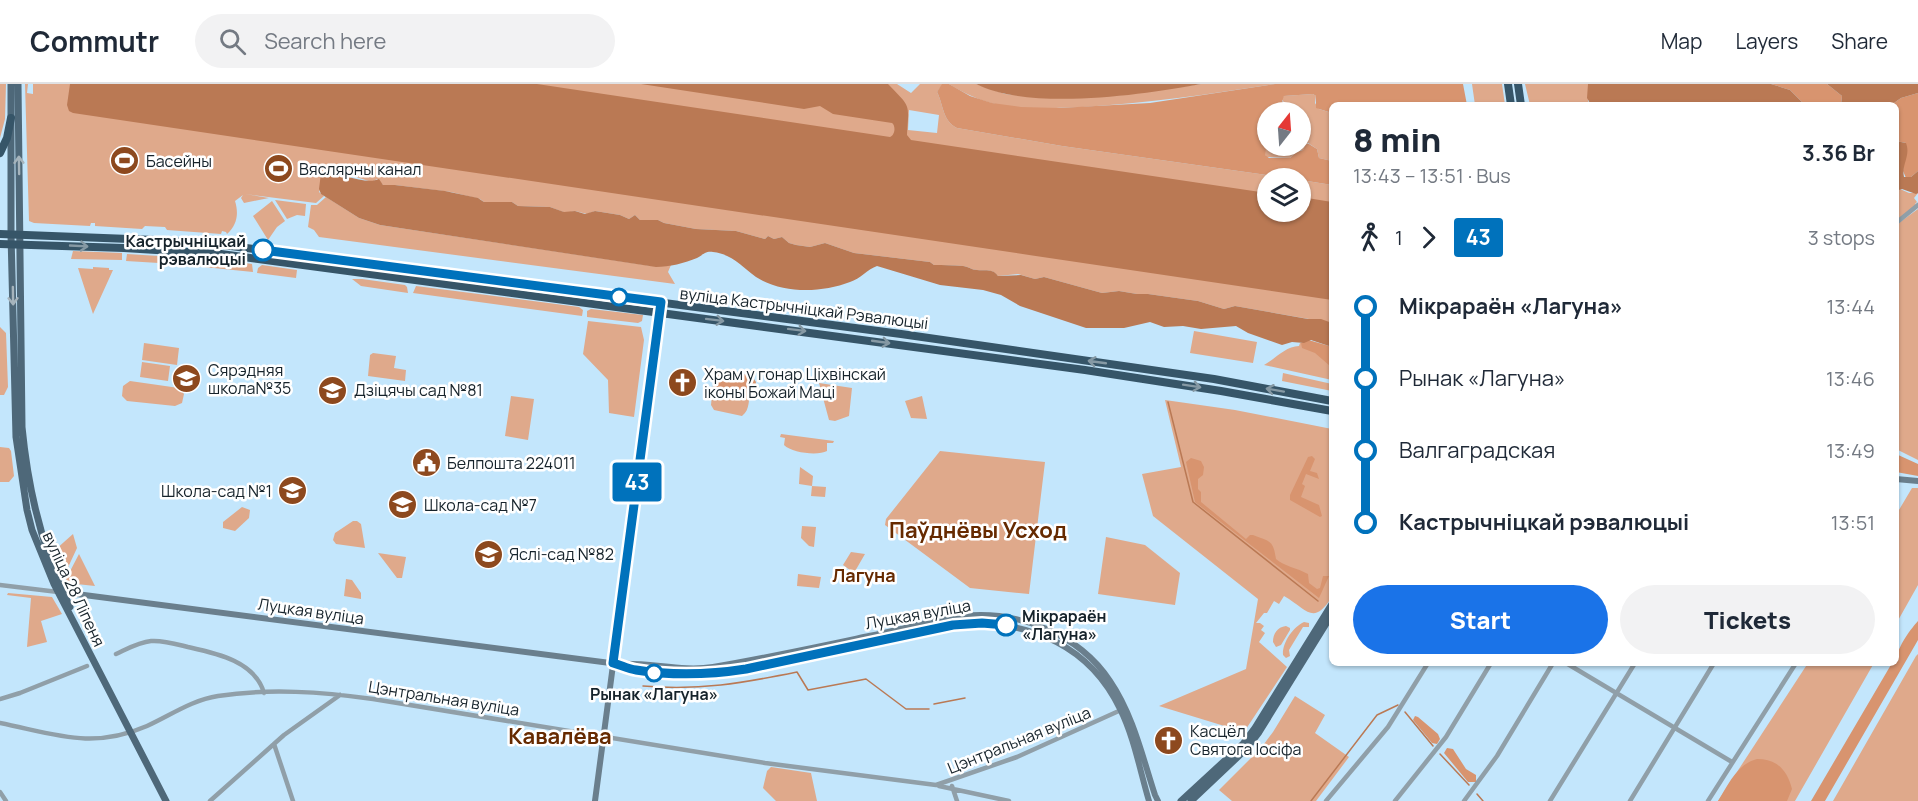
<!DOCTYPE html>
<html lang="en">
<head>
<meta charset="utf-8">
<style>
	:root { --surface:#fff; --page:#f2f2f3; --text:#1f2937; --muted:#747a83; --line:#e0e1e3; --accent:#1a73e8 }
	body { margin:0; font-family:Manrope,sans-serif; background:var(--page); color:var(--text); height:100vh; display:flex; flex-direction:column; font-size:22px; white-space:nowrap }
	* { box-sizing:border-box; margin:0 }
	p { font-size:20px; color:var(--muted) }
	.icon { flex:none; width:33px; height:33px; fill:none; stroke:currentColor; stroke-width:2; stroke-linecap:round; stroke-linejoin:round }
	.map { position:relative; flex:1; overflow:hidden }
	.side { position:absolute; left:1329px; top:18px; width:570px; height:564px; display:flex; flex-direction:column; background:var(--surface); border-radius:9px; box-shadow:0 2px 4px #0004 }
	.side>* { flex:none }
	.badge { padding:0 12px; border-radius:4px; font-size:21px; line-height:39px }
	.needle { width:39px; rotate:17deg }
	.controls { position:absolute; left:1257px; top:18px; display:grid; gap:12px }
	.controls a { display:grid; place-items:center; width:54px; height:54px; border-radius:50%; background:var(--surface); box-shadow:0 2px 4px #0004; font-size:30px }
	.map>.badge { position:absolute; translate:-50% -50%; box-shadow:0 0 0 3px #fff }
	.legs { display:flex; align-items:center; gap:9px; height:66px; padding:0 24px; font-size:20px }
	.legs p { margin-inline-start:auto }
	.headline { display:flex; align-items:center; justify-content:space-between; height:102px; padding:0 24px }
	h1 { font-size:33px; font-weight:800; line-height:45px }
	.button { display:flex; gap:12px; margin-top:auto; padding:12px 24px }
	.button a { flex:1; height:69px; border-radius:36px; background:var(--accent); color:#fff; font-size:24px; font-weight:800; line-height:69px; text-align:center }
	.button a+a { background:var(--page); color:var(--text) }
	ul { padding:0 24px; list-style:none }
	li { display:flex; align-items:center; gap:21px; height:72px; font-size:22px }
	li i { display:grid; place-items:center; width:9px; height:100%; margin:0 8px; background:currentColor }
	li i::after { content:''; width:15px; height:15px; margin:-8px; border:4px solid; border-radius:50%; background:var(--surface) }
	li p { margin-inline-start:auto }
	li:first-child i { background:linear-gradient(#0000 50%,currentColor 0) }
	li:last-child i { background:linear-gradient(currentColor 50%,#0000 0) }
	header { display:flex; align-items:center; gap:36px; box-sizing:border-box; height:84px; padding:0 30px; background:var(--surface); border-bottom:2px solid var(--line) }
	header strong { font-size:28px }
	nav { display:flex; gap:33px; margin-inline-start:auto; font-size:21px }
	.search { width:420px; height:54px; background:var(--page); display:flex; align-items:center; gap:15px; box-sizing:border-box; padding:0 21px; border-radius:33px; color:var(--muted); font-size:22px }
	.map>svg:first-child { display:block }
	.green { fill:#dfa98b; fill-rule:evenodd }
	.forest { fill:#d8946f }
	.water { fill:#ba7954 }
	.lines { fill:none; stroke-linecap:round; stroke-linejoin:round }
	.stream { stroke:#ba7954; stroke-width:1.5 }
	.street { stroke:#909fa8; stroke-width:4.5 }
	.secondary { stroke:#6a7f8d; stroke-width:6 }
	.primary { stroke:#4e6879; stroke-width:7 }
	.highway { stroke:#365568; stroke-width:8 }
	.oneway { stroke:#a6b4bc }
	.oneway2 { stroke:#8699a4 }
	.line-1-casing { stroke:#fff; stroke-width:14 }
	.line-1 { stroke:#0072bc; stroke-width:9 }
	.stop-1-dot { fill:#fff; stroke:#0072bc; stroke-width:3 }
	.labels { text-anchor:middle; stroke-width:5; stroke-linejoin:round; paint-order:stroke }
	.poi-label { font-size:16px; fill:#16232b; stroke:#fff; text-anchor:start }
	.stop-label { font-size:16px; font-weight:bold; fill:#16232b; stroke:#fff; text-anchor:end }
	.street-label { font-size:16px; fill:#16232b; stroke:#fff }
	.neighbourhood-label { font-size:18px; font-weight:bold; fill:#662a00; stroke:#fff }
	.district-label { font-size:22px; font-weight:bold; fill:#662a00; stroke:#fff }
</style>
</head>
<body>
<header>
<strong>Commutr</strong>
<div class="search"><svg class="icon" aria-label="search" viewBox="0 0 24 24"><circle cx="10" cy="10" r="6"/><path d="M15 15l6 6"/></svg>Search here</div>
<nav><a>Map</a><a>Layers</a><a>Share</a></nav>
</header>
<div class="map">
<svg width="1918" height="717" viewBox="0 0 1918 717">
	<rect width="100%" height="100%" fill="#c3e6fc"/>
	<path class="green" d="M0,0h6l-1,35 -5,19z
		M25,0h3l-1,9 6,1v-10h864l14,9 9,-9h23l-6,8c7,14 5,28 20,36l105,18 226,32h-20v34h32l1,-32 31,5v138l-97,-17 -11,3 -26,-8 -50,-7h-11l-18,-3 -17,2 -58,-16 -9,2 -17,-5 -20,2c-6,-8 -13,-5 -21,-6 -5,0 -10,-4 -14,-4 -9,-1 -20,-1 -29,-1l-4,-3 -76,-9 -29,-10 -15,4 -14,-2 -7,-2 -7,-6 -8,2 -6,-3 -3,3 -29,-8 -40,-2 -32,-6 -6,-3h-18l-5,-5 -6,4 -9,-4 -25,-4 -8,3 -12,-3 -9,2 -16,-6 -32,-1 -6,-4h-28l-4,-3 -29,-7 -56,-7h-12l-6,-6 -5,3 -19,-6h-10l-16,-6 -8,22 5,4 -8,7 -71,-9 24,4 -25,5 -3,-5 2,-3 -8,6c4,13 2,24 -8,33l-1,-2 -4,-1 -1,3 -54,-4 -2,-3 -20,-1 -3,3 -47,-3v-3h-4l-1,3 -56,-3 -5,-2zM909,26l30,5 -2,18 -29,-3z
		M949,0h27l29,10 46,4 71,-3 79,-11h74c-64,10 -127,19 -192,23 -30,1 -63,4 -92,-4 -15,-4 -29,-11 -42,-19z
		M1472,0h30l3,21h-30z
		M1525,0h63v17l3,4h-61z
		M1313,10l3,2 -1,7 4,6 13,4v48l-13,-3 -2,-9 -9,-6 -5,7 -6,1 -7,7 -24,-1 -2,-4 2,-4 10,-3h24v-34h-7l-11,-12v-2l2,-2z
		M1900,105l9,4h9l-4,5 3,4 -2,2 2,2 -21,16v-31z
		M326,113l33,21 21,7 272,41 19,-1 -3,7 7,12 -356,-47 -5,-7 -6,-3 3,-22h6z
		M275,116l31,4 -1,12 -8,-1 -10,4z
		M272,117l13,20 -8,6 -9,13 -15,-24z
		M1918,125v251l-22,-11v-224z
		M73,167l49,2v7l-51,-1z
		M127,170l32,2v7l-33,-2z
		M164,172l48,2 40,6 1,8 -89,-9z
		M262,181l35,5 -1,8 -39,-5 1,-5z
		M93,183l16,1v2h4l-20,44 -15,-46 15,1z
		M352,195h10l43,6 2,2 1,6 -47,-7z
		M416,202l163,21 4,3 -1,6 -169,-23z
		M591,225l52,6 -1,6 -4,2 -51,-6v-6z
		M588,237l53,6 3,13 -10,77 -25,-4 -1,-33 -25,-26z
		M0,243l6,6 2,54 -4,8h-4z
		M1194,247l63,11 -4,21 -63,-10z
		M1308,256l24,7v33l-68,-15c11,-6 22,-19 35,-19l1,-3h4z
		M144,259l35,5 -2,17 -35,-5z
		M373,269l23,3 -2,12 12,2 -1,11 -37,-5 2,-21z
		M142,278l28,4 -2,15 -28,-4z
		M1283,289l49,11v7l-50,-10z
		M130,297l49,7 5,6 -2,9 -7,3 -48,-5 -5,-5 1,-10z
		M819,299l33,5 -3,28 -14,5 -6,-1z
		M713,300l1,4 21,7 6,-5h11c-5,10 -1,19 -10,26l-28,-6 -3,-5z
		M511,312l23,3 -6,41 -23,-4z
		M922,312l5,23 -16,-1 -6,-17z
		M1165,316l70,10 97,19v168c-19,29 -24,13 -48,-1l-5,8 -5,-3 -7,12h-3l-8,10h4l4,3 -3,4 4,3 -6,9 28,25 -43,65 -85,-26 87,-37 12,-70 -105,-83 -11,-42 39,-7z
		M781,350l53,7 -1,2h-6v8c-9,5 -35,2 -43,-6l1,-7 -5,-1z
		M0,363l9,1 2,3 3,25 -5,6h-9z
		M940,367l105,11 -16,132 -59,-6 -85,-63 1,-6z
		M800,383l13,9 -1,10 14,1 -1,10 -14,-1 1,-10 -13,-2z
		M1912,404h6v97l-22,39v-109z
		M242,423l8,3 -1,8 -14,13 -12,-3v-6z
		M353,437h4l4,3 4,24 -29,-4 -3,-4 2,-7z
		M802,442l14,1 -2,20 -5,-1 -8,-8z
		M73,450l4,14 -13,28 -9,-26z
		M1106,453l39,8 35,28 -5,32 -77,-11z
		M851,468l14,2 -11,19 -11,-8z
		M378,469l28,4 -4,21h-5z
		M79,470l16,32 -28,-3 -1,-4z
		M798,490l23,3 -2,11 -22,-2z
		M346,495l6,1 9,13v6l-17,-3z
		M8,509l44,4 10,17 -21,7 6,21 -20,5 4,-49 -24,-3z
		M1304,538l5,1v4h-6l-14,23 1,6 -4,2 -3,-3c-1,-12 10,-28 21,-33z
		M1286,542l4,2v2l-9,15 -5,2 -3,-5c0,-8 4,-15 13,-16z
		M1918,570v147h-85l83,-145z
		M1808,579h66l-79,138h-77z
		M1295,612l30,19 -10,18 34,24 -33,44h-84l-13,-11 42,-42 12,-16z
		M771,683l40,6 6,28h-41l-13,-13 4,-17z"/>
	<path class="forest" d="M942,0h7l21,12 22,7 29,4 38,1 91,-5 125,-19h188l4,21h-135v8l-16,-5v-12l-3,-2 -29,2 -2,5 11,11h-25v34h21l-23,3 -1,6 4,3h21l6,-6 7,-2 3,-6h3l8,5 2,9 13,3v24l-31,-5 -1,-2h-12l-226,-32 -105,-18c-15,-8 -13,-22 -20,-36z
		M1771,0h56l15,12 -1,9h-36l-15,-15z
		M1918,9v78l-7,6 -5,1 -3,-7 3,-28 -10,-2v-36h-5l10,-7z
		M1308,256l24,7v18l-2,1 -15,-13 -13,-5 -1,-5z
		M722,286l14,6 10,-2 6,2 4,6 -1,7 -14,1 -10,6 -12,-1c-8,-7 -8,-21 3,-25z
		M1896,370l22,10v12l-22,-4z
		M1312,372l3,3 -5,12 7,2 2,6 -13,-5 -4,10 3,2 -4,11 18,8 3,11 -2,1 -30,-17v-5l18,-38z
		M1191,374l10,3 3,6 -1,8 -5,4v10l3,3v10l45,37 4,-4h3c18,7 20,5 23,24 8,7 21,9 32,15l1,9 8,6 3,-1 3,-12h6l-10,22 -124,-96 -9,-40z
		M1918,537v19l-93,161h-14l81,-138h4c0,-14 13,-32 22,-42z
		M1415,632l3,1 20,17 2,5 -3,5 -5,-1 -19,-23z
		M1447,664l6,1 13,20 10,6v7h-8l-24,-29z
		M1757,675c20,0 30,11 35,30l-5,12h-69c10,-16 19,-37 39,-42z"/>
	<path class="water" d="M70,0h467l353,53c5,-2 6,-11 2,-14l-59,-9 -13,-8 -16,3 -163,-25h247c23,24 21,18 19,51l4,5 356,53 1,19h32l1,-15 31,5v98l-1259,-187 -4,-2 -2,-6z
		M976,0h225c-58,11 -172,27 -225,0z
		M1588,0h183l19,6 15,15h-214l-4,-7z
		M1827,0h91v9l-17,5 -10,7h-50l1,-9z
		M1896,57l10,2c5,13 -5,22 -2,34h7l7,-6v22l-2,1 -14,-5 -6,2z
		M327,86c13,4 40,15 52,9l4,6h12l50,6 33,7 6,4h28l6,4 32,1 14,5 11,-1 10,3 10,-3 25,4 9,4 6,-4 5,5h18l6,3 32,6 40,2 29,8 3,-3 6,3 8,-2 7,6 7,2 14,2 15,-4 29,10 76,9 4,3c9,0 20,0 29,1 4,0 9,4 14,4 8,1 16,-2 21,6l23,-1 14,4 9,-2 58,16 17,-2 18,3h11l50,7 26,8 11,-3 73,13h13l11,4v24l-21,-7 -7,3 -12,-1 -10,3 -34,-12 -12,-7 -35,3 -18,-3 -19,1 -14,-5 -26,6h-38l-66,-22 -19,-11 -18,-5 -43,-5 -63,-19c-9,3 -17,13 -27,16 -29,11 -67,12 -94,-5 -14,-10 -24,-23 -43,-25 -8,-1 -10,3 -16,6 -12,5 -28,9 -41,9l-276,-42 -21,-7 -38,-24 -2,-5 2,-16z"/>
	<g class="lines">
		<path class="stream" d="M1168,318l25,100 125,99
			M643,602c56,5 100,-3 154,-14l11,18 58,-11 40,30h23
			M934,620l31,-6
			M1405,628l28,34
			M1440,670l29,31
			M1477,710l6,7
			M1311,717l66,-86 21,-10"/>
		<path class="street" d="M1896,139l22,-18
			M0,501l58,7
			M116,570c11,-5 23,-12 35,-13 12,-1 25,3 37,6 27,6 67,14 76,46
			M1566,579l166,99
			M0,615l20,-6 67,-27
			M0,639c55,11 92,27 147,3 24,-11 45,-26 71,-30 52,-8 104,-4 155,3l392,64 171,22 81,-28 104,-47
			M274,660l19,57
			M939,702l70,15
			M952,702l5,15
			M0,708l6,9
			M210,717l74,-66 56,-40
			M1326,717l62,-74 40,-64
			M1395,717l51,-64 45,-74
			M1464,717l33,-45 56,-93
			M1550,717l85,-138
			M1630,717l84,-138
			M1708,717l88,-138"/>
		<path class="secondary" d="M1896,395l22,2
			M61,508l557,72c32,-2 63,8 95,3 53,-9 104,-20 156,-31 31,-6 63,-16 94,-20 55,-6 116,18 147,65 23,34 32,74 45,114l3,6
			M621,581c39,16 85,10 125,4l220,-46c66,-1 124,23 154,86 14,28 20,62 29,92
			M595,717l66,-499"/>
		<path class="primary" d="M11,0v150l5,203 11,73 5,20 22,54 112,217
			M18,0l4,343c6,62 20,123 48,180
			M1181,717l62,-57 12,-16 77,-124
			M1191,717l55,-52 13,-17 73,-118"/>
		<path class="highway" d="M1508,0l3,21
			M1518,0l3,21
			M0,69l7,-15 4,-20
			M0,150l155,6 68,5 678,89 313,45 118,22
			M0,160l124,4 97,6 864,116 136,21 111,20"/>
	</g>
	<defs><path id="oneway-shaft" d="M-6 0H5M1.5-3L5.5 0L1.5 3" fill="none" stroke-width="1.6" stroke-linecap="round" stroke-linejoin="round" transform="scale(1.5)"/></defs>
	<g class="oneway">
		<use href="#oneway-shaft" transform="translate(19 81) rotate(-91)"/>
		<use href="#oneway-shaft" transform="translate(13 212) rotate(89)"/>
	</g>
	<g class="oneway2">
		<use href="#oneway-shaft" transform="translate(79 162) rotate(3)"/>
		<use href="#oneway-shaft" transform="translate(715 236) rotate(7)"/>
		<use href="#oneway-shaft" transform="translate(797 246) rotate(7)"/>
		<use href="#oneway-shaft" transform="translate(881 258) rotate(8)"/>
		<use href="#oneway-shaft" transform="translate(1097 278) rotate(-172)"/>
		<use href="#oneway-shaft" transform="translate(1192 302) rotate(9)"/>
		<use href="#oneway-shaft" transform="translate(1275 306) rotate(-170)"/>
	</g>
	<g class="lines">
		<defs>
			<path id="line-1" d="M263,166l398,52 -48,361c8,2 15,6 23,7 38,6 72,5 110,-1l207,-44 29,-2 24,2"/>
		</defs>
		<use href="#line-1" class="line-1-casing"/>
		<use href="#line-1" class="line-1"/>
	</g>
	<defs>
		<symbol id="stadium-disc" viewBox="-11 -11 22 22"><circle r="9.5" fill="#8d491e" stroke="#fff"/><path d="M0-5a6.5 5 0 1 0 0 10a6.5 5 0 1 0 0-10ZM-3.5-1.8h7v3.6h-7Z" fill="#fff"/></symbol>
		<symbol id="school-disc" viewBox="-11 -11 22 22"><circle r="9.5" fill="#8d491e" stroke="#fff"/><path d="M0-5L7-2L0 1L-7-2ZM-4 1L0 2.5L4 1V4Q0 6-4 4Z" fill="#fff"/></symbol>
		<symbol id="church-disc" viewBox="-11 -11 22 22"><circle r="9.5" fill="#8d491e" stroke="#fff"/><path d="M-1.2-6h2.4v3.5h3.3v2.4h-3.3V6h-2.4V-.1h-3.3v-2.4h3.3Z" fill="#fff"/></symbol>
		<symbol id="civic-disc" viewBox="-11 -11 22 22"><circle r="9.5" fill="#8d491e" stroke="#fff"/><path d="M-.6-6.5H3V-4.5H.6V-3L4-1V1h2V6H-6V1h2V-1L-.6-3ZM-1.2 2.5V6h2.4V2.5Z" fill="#fff"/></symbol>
	</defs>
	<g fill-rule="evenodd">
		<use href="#stadium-disc" x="108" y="60" width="33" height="33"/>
		<use href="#stadium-disc" x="262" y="68" width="33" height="33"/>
		<use href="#school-disc" x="170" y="278" width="33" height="33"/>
		<use href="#church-disc" x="666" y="282" width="33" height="33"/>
		<use href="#school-disc" x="316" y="290" width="33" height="33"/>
		<use href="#civic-disc" x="410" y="362" width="33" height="33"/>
		<use href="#school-disc" x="276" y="390" width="33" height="33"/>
		<use href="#school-disc" x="386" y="404" width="33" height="33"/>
		<use href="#school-disc" x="472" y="454" width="33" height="33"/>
		<use href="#church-disc" x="1152" y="640" width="33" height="33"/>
	</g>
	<g class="stop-1-dot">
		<circle cx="263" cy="166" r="10"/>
		<circle cx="619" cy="213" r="8"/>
		<circle cx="1006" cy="541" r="10"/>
		<circle cx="654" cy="589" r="8"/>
	</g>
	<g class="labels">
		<g class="poi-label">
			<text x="146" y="83">Басейны</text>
			<text x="299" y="91">Вяслярны канал</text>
			<text x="208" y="292">Сярэдняя<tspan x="208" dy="18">школа№35</tspan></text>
			<text x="704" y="296">Храм у гонар Ціхвінскай<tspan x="704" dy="18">іконы Божай Маці</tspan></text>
			<text x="354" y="312">Дзіцячы сад №81</text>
			<text x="447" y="385">Белпошта 224011</text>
			<text x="272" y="413" text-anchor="end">Школа-сад №1</text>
			<text x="424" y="427">Школа-сад №7</text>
			<text x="509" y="476">Яслі-сад №82</text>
			<text x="1190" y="653">Касцёл<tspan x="1190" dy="18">Святога Іосіфа</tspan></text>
		</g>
		<g class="stop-label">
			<text x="246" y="163">Кастрычніцкай<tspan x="246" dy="18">рэвалюцыі</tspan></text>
			<text x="1022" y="538" text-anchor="start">Мікрараён<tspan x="1022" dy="18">«Лагуна»</tspan></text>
			<text x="654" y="616" text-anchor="middle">Рынак «Лагуна»</text>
		</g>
		<g class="street-label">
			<text transform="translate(804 224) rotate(7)" y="6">вуліца Кастрычніцкай Рэвалюцыі</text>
			<text transform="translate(74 505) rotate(65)" y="6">вуліца 28 Ліпеня</text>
			<text transform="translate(311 527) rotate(8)" y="6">Луцкая вуліца</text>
			<text transform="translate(918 530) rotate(-10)" y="6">Луцкая вуліца</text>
			<text transform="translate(444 614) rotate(9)" y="6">Цэнтральная вуліца</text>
			<text transform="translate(1019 656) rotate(-22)" y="6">Цэнтральная вуліца</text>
		</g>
		<g class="neighbourhood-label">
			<text x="864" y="498">Лагуна</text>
		</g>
		<g class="district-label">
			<text x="978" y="454">Паўднёвы Усход</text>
			<text x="560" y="660">Кавалёва</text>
		</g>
	</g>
</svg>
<div class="controls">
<a><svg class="needle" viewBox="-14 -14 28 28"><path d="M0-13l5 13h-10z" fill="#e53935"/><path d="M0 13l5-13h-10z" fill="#747a83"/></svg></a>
<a><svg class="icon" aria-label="layers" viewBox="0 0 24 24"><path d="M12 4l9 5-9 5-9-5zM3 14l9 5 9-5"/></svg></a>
</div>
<b class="badge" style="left:637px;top:398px;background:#0072bc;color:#fff">43</b>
<section class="side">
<div class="headline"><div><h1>8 min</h1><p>13:43 – 13:51 · Bus</p></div><b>3.36 Br</b></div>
<div class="legs"><svg class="icon" aria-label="walk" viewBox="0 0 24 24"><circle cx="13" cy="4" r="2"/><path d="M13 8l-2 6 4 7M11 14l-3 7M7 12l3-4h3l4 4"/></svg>1<svg class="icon" aria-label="forward" viewBox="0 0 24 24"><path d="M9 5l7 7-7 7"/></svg><b class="badge" style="background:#0072bc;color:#fff">43</b><p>3 stops</p></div>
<ul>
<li><i style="color:#0072bc"></i><b>Мікрараён «Лагуна»</b><p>13:44</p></li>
<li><i style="color:#0072bc"></i><span>Рынак «Лагуна»</span><p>13:46</p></li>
<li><i style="color:#0072bc"></i><span>Валгаградская</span><p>13:49</p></li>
<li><i style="color:#0072bc"></i><b>Кастрычніцкай рэвалюцыі</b><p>13:51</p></li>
</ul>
<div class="button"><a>Start</a><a>Tickets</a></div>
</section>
</div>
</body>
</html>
